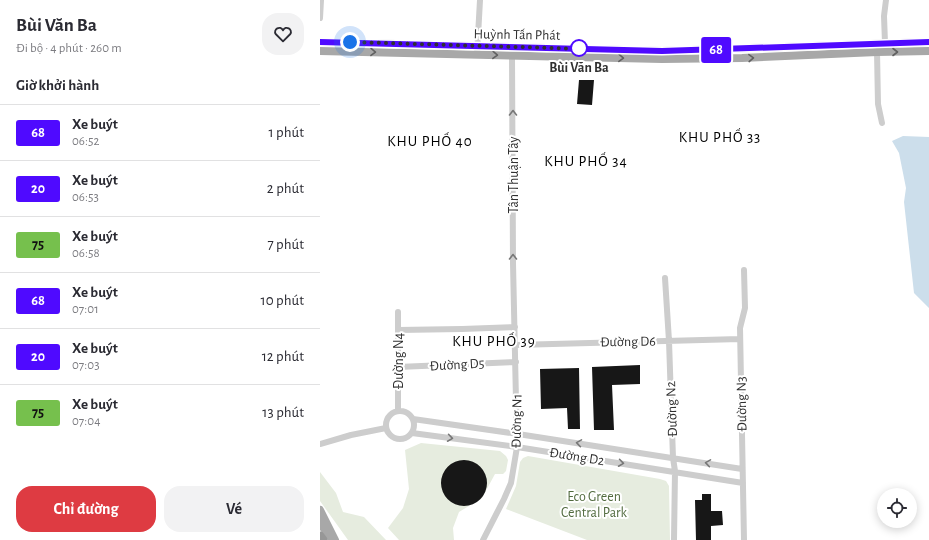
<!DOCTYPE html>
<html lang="vi">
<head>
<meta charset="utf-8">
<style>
	:root { --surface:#fff; --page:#f2f2f3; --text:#2b2b33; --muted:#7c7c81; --line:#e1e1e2; --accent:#de3b42 }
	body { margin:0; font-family:"Alegreya Sans",sans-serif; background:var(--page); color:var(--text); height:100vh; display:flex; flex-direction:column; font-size:15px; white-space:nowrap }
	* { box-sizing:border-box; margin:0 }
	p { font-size:13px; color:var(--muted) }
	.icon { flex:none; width:22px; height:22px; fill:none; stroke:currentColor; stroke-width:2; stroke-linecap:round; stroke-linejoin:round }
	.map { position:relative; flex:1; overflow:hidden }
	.panel { display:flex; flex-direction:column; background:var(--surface); width:320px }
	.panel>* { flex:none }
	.badge { padding:0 8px; border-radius:3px; font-size:14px; line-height:26px }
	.fabs { position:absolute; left:557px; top:488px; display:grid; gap:8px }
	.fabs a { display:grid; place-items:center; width:40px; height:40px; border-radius:50%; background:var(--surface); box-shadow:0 2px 10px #0003; font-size:20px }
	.you { position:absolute; width:20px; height:20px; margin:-10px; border:3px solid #fff; border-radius:50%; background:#1a73e8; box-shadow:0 0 0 6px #1a73e833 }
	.map>.badge { position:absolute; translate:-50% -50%; box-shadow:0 0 0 2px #fff }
	h2 { padding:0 16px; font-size:15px; line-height:36px }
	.round { display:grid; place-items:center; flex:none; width:42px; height:42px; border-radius:16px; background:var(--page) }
	.headline { display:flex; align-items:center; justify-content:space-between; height:68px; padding:0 16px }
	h1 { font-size:19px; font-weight:700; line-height:30px }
	.cta { display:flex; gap:8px; margin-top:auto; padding:8px 16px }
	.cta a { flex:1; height:46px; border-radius:16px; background:var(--accent); color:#fff; font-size:16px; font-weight:700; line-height:46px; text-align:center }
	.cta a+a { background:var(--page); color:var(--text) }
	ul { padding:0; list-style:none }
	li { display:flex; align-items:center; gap:12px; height:56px; padding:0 16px; border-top:1px solid var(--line) }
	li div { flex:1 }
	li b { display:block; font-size:15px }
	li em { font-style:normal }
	li .badge { min-width:44px; font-weight:700; text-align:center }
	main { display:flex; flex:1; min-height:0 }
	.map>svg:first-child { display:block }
	.green { fill:#e6ecdf }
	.water { fill:#ccdeeb }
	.building { fill:#171717 }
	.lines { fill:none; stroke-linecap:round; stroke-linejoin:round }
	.minor { stroke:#cdcdcd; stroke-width:6 }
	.major { stroke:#a8a8a8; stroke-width:8 }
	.highway { stroke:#979797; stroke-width:9 }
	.oneway { stroke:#606060 }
	.oneway2 { stroke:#777 }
	.line-casing { stroke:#fff; stroke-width:9 }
	.line { stroke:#4f0aff; stroke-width:6 }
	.walk { stroke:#303030; stroke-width:4; stroke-dasharray:0 7.2 }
	.stop-dot { fill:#fff; stroke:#4f0aff; stroke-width:2 }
	.labels { text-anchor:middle; stroke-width:4; stroke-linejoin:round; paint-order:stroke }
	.street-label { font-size:14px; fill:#303030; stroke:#fff }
	.stop-label { font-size:14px; font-weight:bold; fill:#303030; stroke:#fff }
	.park-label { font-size:14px; fill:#526b3f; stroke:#fff }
	.neighbourhood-label { font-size:15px; letter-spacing:1px; fill:#000; stroke:#fff }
</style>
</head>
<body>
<main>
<section class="panel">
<div class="headline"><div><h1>Bùi Văn Ba</h1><p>Đi bộ · 4 phút · 260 m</p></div><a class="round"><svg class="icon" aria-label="heart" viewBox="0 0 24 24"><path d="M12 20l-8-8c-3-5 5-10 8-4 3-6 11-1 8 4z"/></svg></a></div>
<h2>Giờ khởi hành</h2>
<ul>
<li><span class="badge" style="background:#4f0aff;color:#fff">68</span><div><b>Xe buýt</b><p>06:52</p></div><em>1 phút</em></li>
<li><span class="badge" style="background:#4f0aff;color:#fff">20</span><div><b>Xe buýt</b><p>06:53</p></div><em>2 phút</em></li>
<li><span class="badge" style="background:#76c04d;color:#111">75</span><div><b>Xe buýt</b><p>06:58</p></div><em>7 phút</em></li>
<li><span class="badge" style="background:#4f0aff;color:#fff">68</span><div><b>Xe buýt</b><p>07:01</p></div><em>10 phút</em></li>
<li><span class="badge" style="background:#4f0aff;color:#fff">20</span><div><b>Xe buýt</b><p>07:03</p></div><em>12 phút</em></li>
<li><span class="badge" style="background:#76c04d;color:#111">75</span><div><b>Xe buýt</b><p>07:04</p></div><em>13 phút</em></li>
</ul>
<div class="cta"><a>Chỉ đường</a><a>Vé</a></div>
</section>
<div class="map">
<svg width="609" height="540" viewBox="0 0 609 540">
	<rect width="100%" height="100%" fill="#fff"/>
	<path class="green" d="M101,443l79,8 6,5 2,4 -2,11 -3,3h-8l-13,24 -23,14 -6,16 1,12h-55l-11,-12 15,-20 6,-19 -4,-39z
		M208,456l132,23 6,2 3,5 1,54h-83l-81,-31 10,-23 4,-24 3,-4z
		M0,472l16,21 7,19 21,5 22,23h-38l-28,-39z"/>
	<path class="water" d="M583,136l26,1v171l-15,-15 -10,-91 2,-14 -7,-35 -7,-12z"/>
	<path class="building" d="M259,80h15l-2,25 -15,-1z
		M320,365v19l-28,1 2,45h-20l-2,-63z
		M259,368l1,61h-12l-1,-21 -26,1 -1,-40z
		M121 483a23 23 0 1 1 46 0a23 23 0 1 1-46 0Z
		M382,494h9v17h11l1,14 -12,1v14h-15l-1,-40h7z"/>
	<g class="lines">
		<path class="minor" d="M0,18l1,-18
			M565,43l-1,-27 2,-16
			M557,52l1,52 4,19
			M157,54l3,-54
			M345,278l4,63 4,117 2,13 -1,69
			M78,330l64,-1 53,-2
			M195,345l225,-6
			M78,367l118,-5
			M78,410v-98
			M66 425a14 14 0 1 1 28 0a14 14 0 1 1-28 0Z
			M93,419l105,15 224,35
			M92,433l105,14 226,36
			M0,444l31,-9 35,-7
			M163,540l21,-41 7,-16 6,-36 -4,-184 -1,-208
			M424,540l-4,-212 5,-20 -1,-38"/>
		<path class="major" d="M0,42l342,9 267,-9
			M0,51l342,8 80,-1 135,-6 52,-1
			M0,510l15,30
			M0,523l9,13"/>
		<path class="highway" d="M0,536l3,4"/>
	</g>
	<defs><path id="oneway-chevron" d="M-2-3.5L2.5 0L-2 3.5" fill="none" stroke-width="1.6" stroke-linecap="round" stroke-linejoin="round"/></defs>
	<g class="oneway">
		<use href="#oneway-chevron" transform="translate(53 52) rotate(1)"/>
		<use href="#oneway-chevron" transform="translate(575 52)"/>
		<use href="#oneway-chevron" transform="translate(175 55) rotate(2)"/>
		<use href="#oneway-chevron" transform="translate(301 58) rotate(2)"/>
		<use href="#oneway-chevron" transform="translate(431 58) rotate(-2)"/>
	</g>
	<g class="oneway2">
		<use href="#oneway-chevron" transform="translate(193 113) rotate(-90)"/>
		<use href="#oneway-chevron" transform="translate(193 257) rotate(-90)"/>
		<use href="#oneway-chevron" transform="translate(130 438) rotate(8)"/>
		<use href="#oneway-chevron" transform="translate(259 443) rotate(-171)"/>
		<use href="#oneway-chevron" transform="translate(301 463) rotate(8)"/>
		<use href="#oneway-chevron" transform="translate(388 463) rotate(-171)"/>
	</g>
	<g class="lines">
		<defs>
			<path id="line" d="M0,42l342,9 267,-9"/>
		</defs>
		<use href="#line" class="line-casing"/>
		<use href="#line" class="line"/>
		<path class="walk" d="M30,42l236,7 -7,-1"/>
	</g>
	<circle class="stop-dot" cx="259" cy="48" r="8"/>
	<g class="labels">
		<g class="street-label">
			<text transform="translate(197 34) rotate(1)" y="5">Huỳnh Tấn Phát</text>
			<text transform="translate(193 175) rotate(-90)" y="5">Tân Thuận Tây</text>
			<text transform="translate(308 341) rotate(-1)" y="5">Đường D6</text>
			<text transform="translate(78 361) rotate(-90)" y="5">Đường N4</text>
			<text transform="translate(137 364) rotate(-3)" y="5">Đường D5</text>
			<text transform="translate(421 404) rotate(-91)" y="5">Đường N3</text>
			<text transform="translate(351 409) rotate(-92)" y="5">Đường N2</text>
			<text transform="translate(196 421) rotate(-89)" y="5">Đường N1</text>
			<text transform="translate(257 456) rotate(9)" y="5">Đường D2</text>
		</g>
		<g class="stop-label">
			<text x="259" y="72">Bùi Văn Ba</text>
		</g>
		<g class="park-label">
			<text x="274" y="501">Eco Green<tspan x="274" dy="16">Central Park</tspan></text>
		</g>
		<g class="neighbourhood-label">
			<text x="400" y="142">KHU PHỐ 33</text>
			<text x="110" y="146">KHU PHỐ 40</text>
			<text x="266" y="166">KHU PHỐ 34</text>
			<text x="174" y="346">KHU PHỐ 39</text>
		</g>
	</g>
</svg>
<div class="fabs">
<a><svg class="icon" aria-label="locate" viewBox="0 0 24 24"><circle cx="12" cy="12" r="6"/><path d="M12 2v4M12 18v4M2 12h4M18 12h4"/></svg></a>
</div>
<div class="you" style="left:30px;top:42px"></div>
<b class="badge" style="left:396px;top:50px;background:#4f0aff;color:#fff">68</b>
</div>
</main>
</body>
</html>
